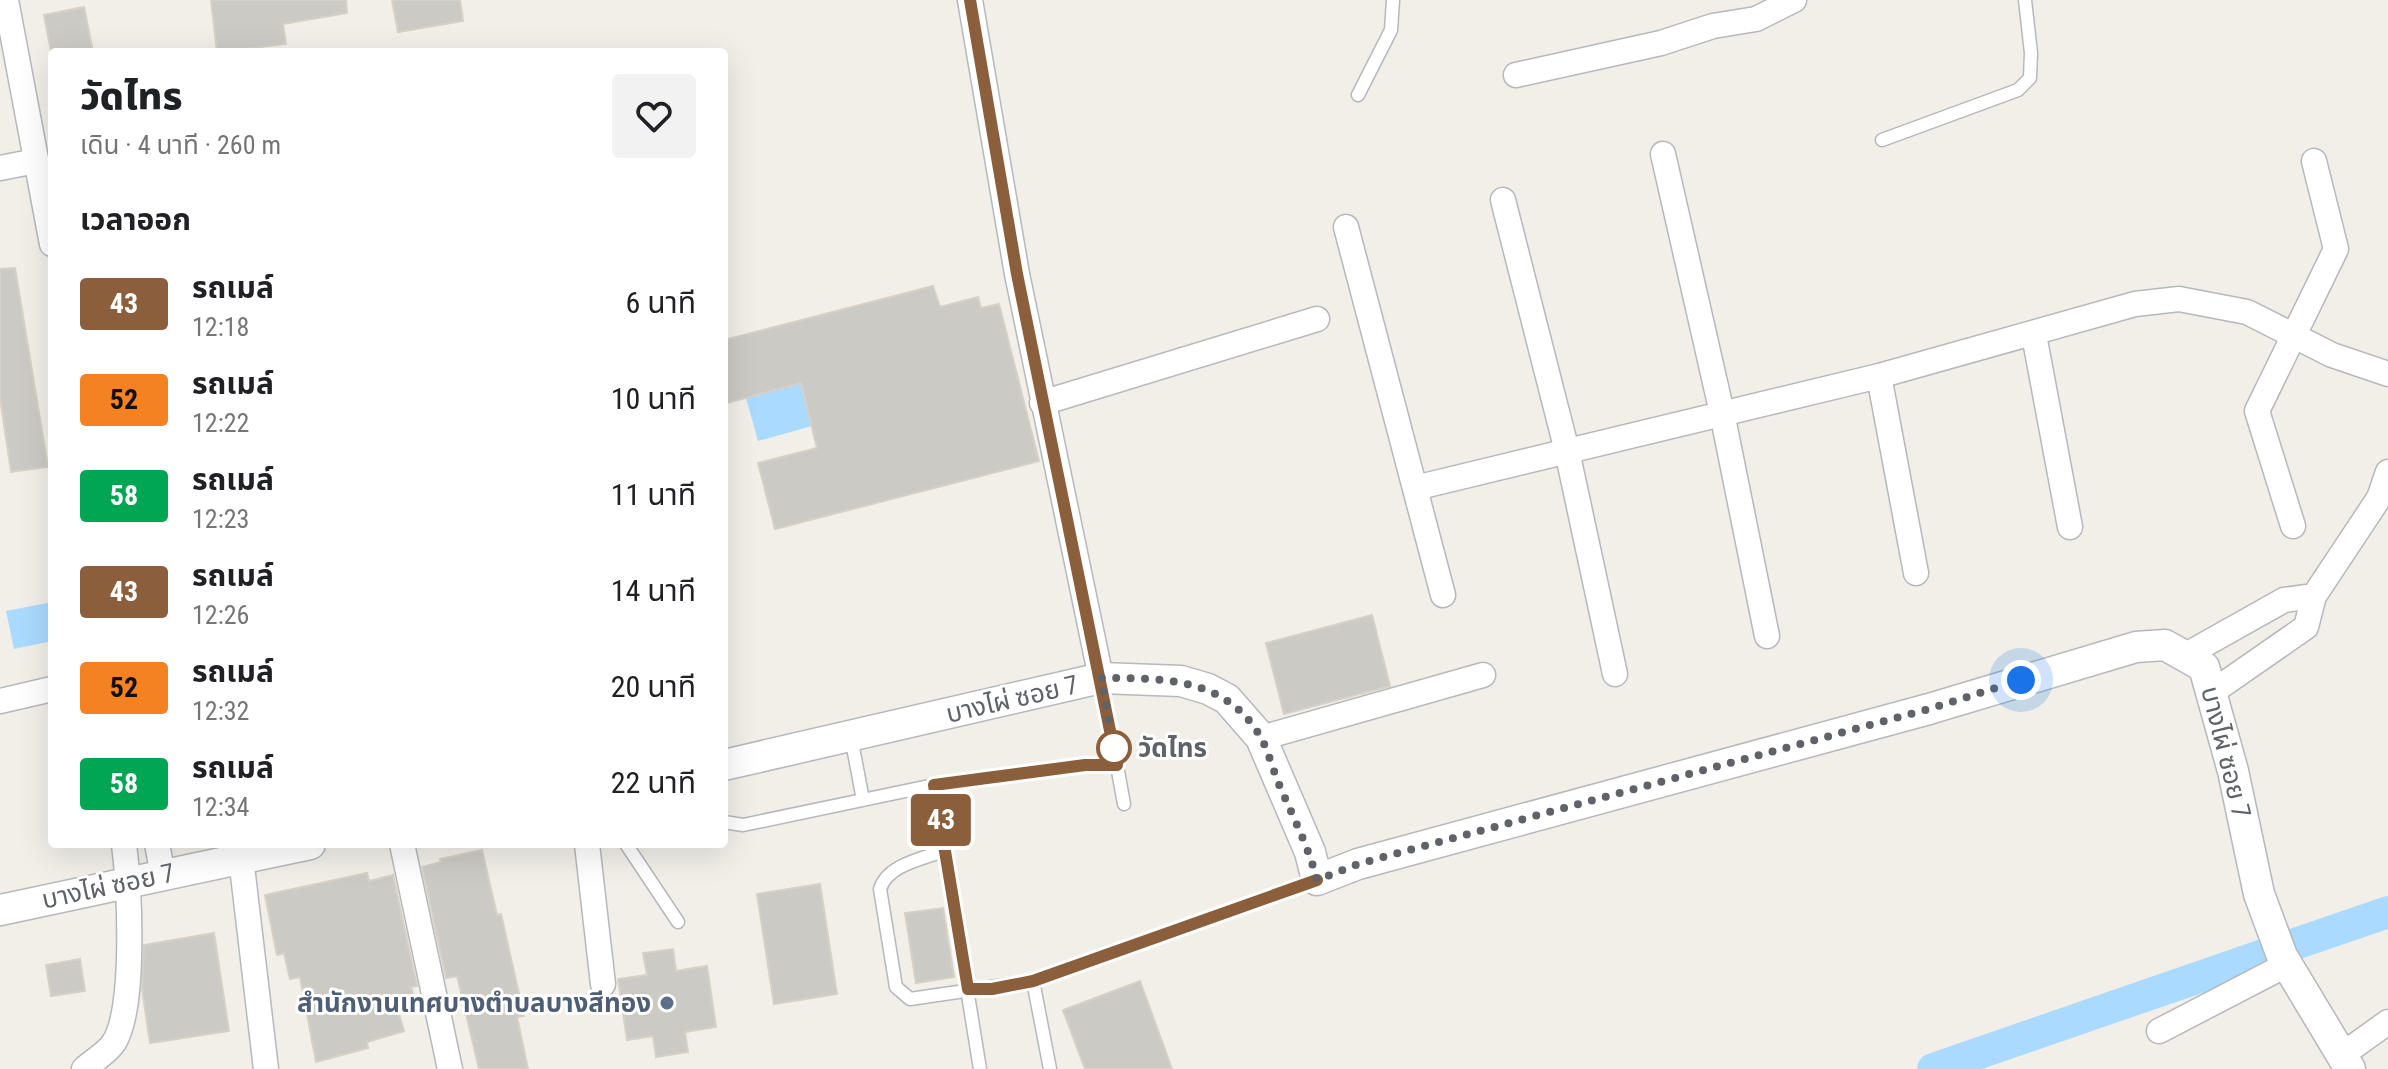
<!DOCTYPE html>
<html lang="th">
<head>
<meta charset="utf-8">
<style>
	:root { --surface:#fff; --page:#f2f2f2; --text:#202124; --muted:#757577 }
	body { margin:0; font-family:"Roboto Condensed","Noto Sans Thai",sans-serif; background:var(--page); color:var(--text); height:100vh; display:flex; flex-direction:column; font-size:30px; white-space:nowrap }
	* { box-sizing:border-box; margin:0 }
	p { font-size:26px; color:var(--muted) }
	.icon { flex:none; width:44px; height:44px; fill:none; stroke:currentColor; stroke-width:2; stroke-linecap:round; stroke-linejoin:round }
	.map { position:relative; flex:1; overflow:hidden }
	.side { position:absolute; left:48px; top:48px; width:680px; height:800px; display:flex; flex-direction:column; background:var(--surface); border-radius:8px; box-shadow:0 8px 32px #0002 }
	.side>* { flex:none }
	.badge { padding:0 16px; border-radius:6px; font-size:28px; line-height:52px }
	.you { position:absolute; width:40px; height:40px; margin:-20px; border:6px solid #fff; border-radius:50%; background:#1a73e8; box-shadow:0 0 0 12px #1a73e833 }
	.map>.badge { position:absolute; translate:-50% -50%; box-shadow:0 0 0 4px #fff }
	h2 { padding:0 32px; font-size:30px; line-height:72px }
	.round { display:grid; place-items:center; flex:none; width:84px; height:84px; border-radius:8px; background:var(--page) }
	.summary { display:flex; align-items:center; justify-content:space-between; height:136px; padding:0 32px }
	h1 { font-size:38px; font-weight:800; line-height:60px }
	ul { padding:0; list-style:none }
	li { display:flex; align-items:center; gap:24px; height:96px; padding:0 32px }
	li div { flex:1 }
	li b { display:block; font-size:30px }
	li em { font-style:normal }
	li .badge { min-width:88px; font-weight:700; text-align:center }
	.map>svg:first-child { display:block }
	.water { fill:#aadaff }
	.lines { fill:none; stroke-linecap:round; stroke-linejoin:round }
	.canal { stroke:#aadaff; stroke-width:32 }
	.building { fill:#cccac5; stroke:#d6d1c6; stroke-width:2 }
	.service-casing { stroke:#b5b8bc; stroke-width:15 }
	.minor-casing { stroke:#b5b8bc; stroke-width:27 }
	.tertiary-casing { stroke:#b5b8bc; stroke-width:33 }
	.service { stroke:#fff; stroke-width:12 }
	.minor { stroke:#fff; stroke-width:24 }
	.tertiary { stroke:#fff; stroke-width:30 }
	.line-casing { stroke:#fff; stroke-width:18 }
	.line { stroke:#8b5e3c; stroke-width:12 }
	.walk { stroke:#5f6368; stroke-width:8; stroke-dasharray:0 14.4 }
	.stop-dot { fill:#fff; stroke:#8b5e3c; stroke-width:4 }
	.service-dot { fill:#5c6f8a; stroke:#fff; stroke-width:3 }
	.labels { text-anchor:middle; stroke-width:6; stroke-linejoin:round; paint-order:stroke }
	.street-label { font-size:26px; fill:#5f6368; stroke:#fff }
	.stop-label { font-size:26px; font-weight:bold; fill:#5f6368; stroke:#fff; text-anchor:start }
	.service-label { font-size:26px; font-weight:bold; fill:#4e5e75; stroke:#fff; text-anchor:end }
</style>
</head>
<body>
<div class="map">
<svg width="2388" height="1069" viewBox="0 0 2388 1069">
	<rect width="100%" height="100%" fill="#f1efe8"/>
	<path class="water" d="M801,383l11,43 -54,15 -12,-43z
		M52,602v39l-38,8 -8,-38z"/>
	<g class="lines">
		<path class="canal" d="M1933,1069l455,-157"/>
	</g>
	<path class="building" d="M211,0h135l1,13 -64,11 3,20 -69,8z
		M392,0h68l3,21 -65,11z
		M84,7l9,45h-42l-7,-37z
		M15,268l33,199 -37,5 -11,-75v-128z
		M933,286l7,21 38,-10 3,11 18,-4 40,157 -264,68 -17,-66 59,-15 -16,-65 -74,20 -3,-63z
		M1372,615l18,71 -106,28 -18,-71z
		M482,850l15,65 4,-1 23,102 -7,1 11,52h-49l-22,-93 -11,2 -24,-111 19,-5 -1,-3z
		M367,873l2,8 24,-6 24,111 -6,1 6,18 -19,6 6,20 -37,11 1,6 -52,14 -16,-85 -10,2 -6,-26 -7,2 -12,-60z
		M820,884l17,110 -63,10 -17,-110z
		M943,908l11,69 -38,6 -11,-70z
		M214,933l15,98 -79,12 -8,-54 2,-44z
		M673,949l3,22 31,-5 9,61 -31,5 3,20 -32,5 -3,-21 -26,4 -9,-61 29,-4 -4,-22z
		M80,959l5,32 -34,5 -5,-31z
		M1140,981l32,88h-87l-22,-59z"/>
	<g class="lines">
		<defs>
			<path id="service" d="M1358,95l33,-65 2,-30
				M1882,140l136,-50 12,-12 1,-25 -6,-53
				M1101,678l23,126
				M851,737l12,63
				M934,785l46,284
				M724,822l19,3 191,-40 151,-20h32
				M626,844l52,78
				M946,850c-23,9 -58,14 -66,39l16,98 14,12 123,-18 284,-101
				M1033,981l17,88"/>
			<path id="minor" d="M6,0l46,244
				M970,0l47,274 84,404
				M1516,75l145,-32 52,-17 43,-7 38,-19
				M1663,154l59,259 45,223
				M0,168l36,-7
				M1503,200l64,251 48,223
				M1346,227l97,368
				M2034,335l36,192
				M1879,376l37,197
				M1042,403l275,-84
				M1415,488l464,-112 256,-72 44,-5 68,13 85,43 56,19
				M2293,526l-36,-115 79,-162 -22,-88
				M2186,655l98,-55 30,-4
				M2211,693l95,-66 8,-31 65,-98 9,-26
				M0,701l52,-12
				M1261,738l222,-63
				M157,844l6,31
				M402,844l48,225
				M587,844l16,140
				M241,858l25,211
				M2159,1031l127,-66
				M2342,1055l46,-33
				M84,1069c9,-8 21,-15 28,-24 25,-31 17,-161 12,-201"/>
			<path id="tertiary" d="M724,765l377,-87 80,3 27,8 19,10 34,39 49,114 7,28 41,-16 571,-155 207,-62 29,-2 39,22 29,104 26,123 23,62 68,113
				M0,910l310,-66"/>
		</defs>
		<use href="#service" class="service-casing"/>
		<use href="#minor" class="minor-casing"/>
		<use href="#tertiary" class="tertiary-casing"/>
		<use href="#service" class="service"/>
		<use href="#minor" class="minor"/>
		<use href="#tertiary" class="tertiary"/>
	</g>
	<g class="lines">
		<defs>
			<path id="line" d="M970,0l47,274 100,491h-32l-151,20 34,204h24l41,-8 284,-101"/>
		</defs>
		<use href="#line" class="line-casing"/>
		<use href="#line" class="line"/>
		<path class="walk" d="M1114,748l-13,-70c61,0 124,-1 159,58 8,14 12,31 18,46 14,33 30,63 39,98l41,-16 571,-155 92,-29"/>
	</g>
	<circle class="stop-dot" cx="1114" cy="748" r="16"/>
	<circle class="service-dot" cx="667" cy="1003" r="8"/>
	<g class="labels">
		<g class="street-label">
			<text transform="translate(1012 699) rotate(-13)" y="9">บางไผ่ ซอย 7</text>
			<text transform="translate(2226 752) rotate(76)" y="9">บางไผ่ ซอย 7</text>
			<text transform="translate(108 886) rotate(-12)" y="9">บางไผ่ ซอย 7</text>
		</g>
		<g class="stop-label">
			<text x="1138" y="757">วัดไทร</text>
		</g>
		<g class="service-label">
			<text x="651" y="1012">สำนักงานเทศบางตำบลบางสีทอง</text>
		</g>
	</g>
</svg>
<div class="you" style="left:2021px;top:680px"></div>
<b class="badge" style="left:941px;top:820px;background:#8b5e3c;color:#fff">43</b>
<section class="side">
<div class="summary"><div><h1>วัดไทร</h1><p>เดิน · 4 นาที · 260 m</p></div><a class="round"><svg class="icon" aria-label="heart" viewBox="0 0 24 24"><path d="M12 20l-8-8c-3-5 5-10 8-4 3-6 11-1 8 4z"/></svg></a></div>
<h2>เวลาออก</h2>
<ul>
<li><span class="badge" style="background:#8b5e3c;color:#fff">43</span><div><b>รถเมล์</b><p>12:18</p></div><em>6 นาที</em></li>
<li><span class="badge" style="background:#f58220;color:#111">52</span><div><b>รถเมล์</b><p>12:22</p></div><em>10 นาที</em></li>
<li><span class="badge" style="background:#00a651;color:#fff">58</span><div><b>รถเมล์</b><p>12:23</p></div><em>11 นาที</em></li>
<li><span class="badge" style="background:#8b5e3c;color:#fff">43</span><div><b>รถเมล์</b><p>12:26</p></div><em>14 นาที</em></li>
<li><span class="badge" style="background:#f58220;color:#111">52</span><div><b>รถเมล์</b><p>12:32</p></div><em>20 นาที</em></li>
<li><span class="badge" style="background:#00a651;color:#fff">58</span><div><b>รถเมล์</b><p>12:34</p></div><em>22 นาที</em></li>
</ul>
</section>
</div>
</body>
</html>
